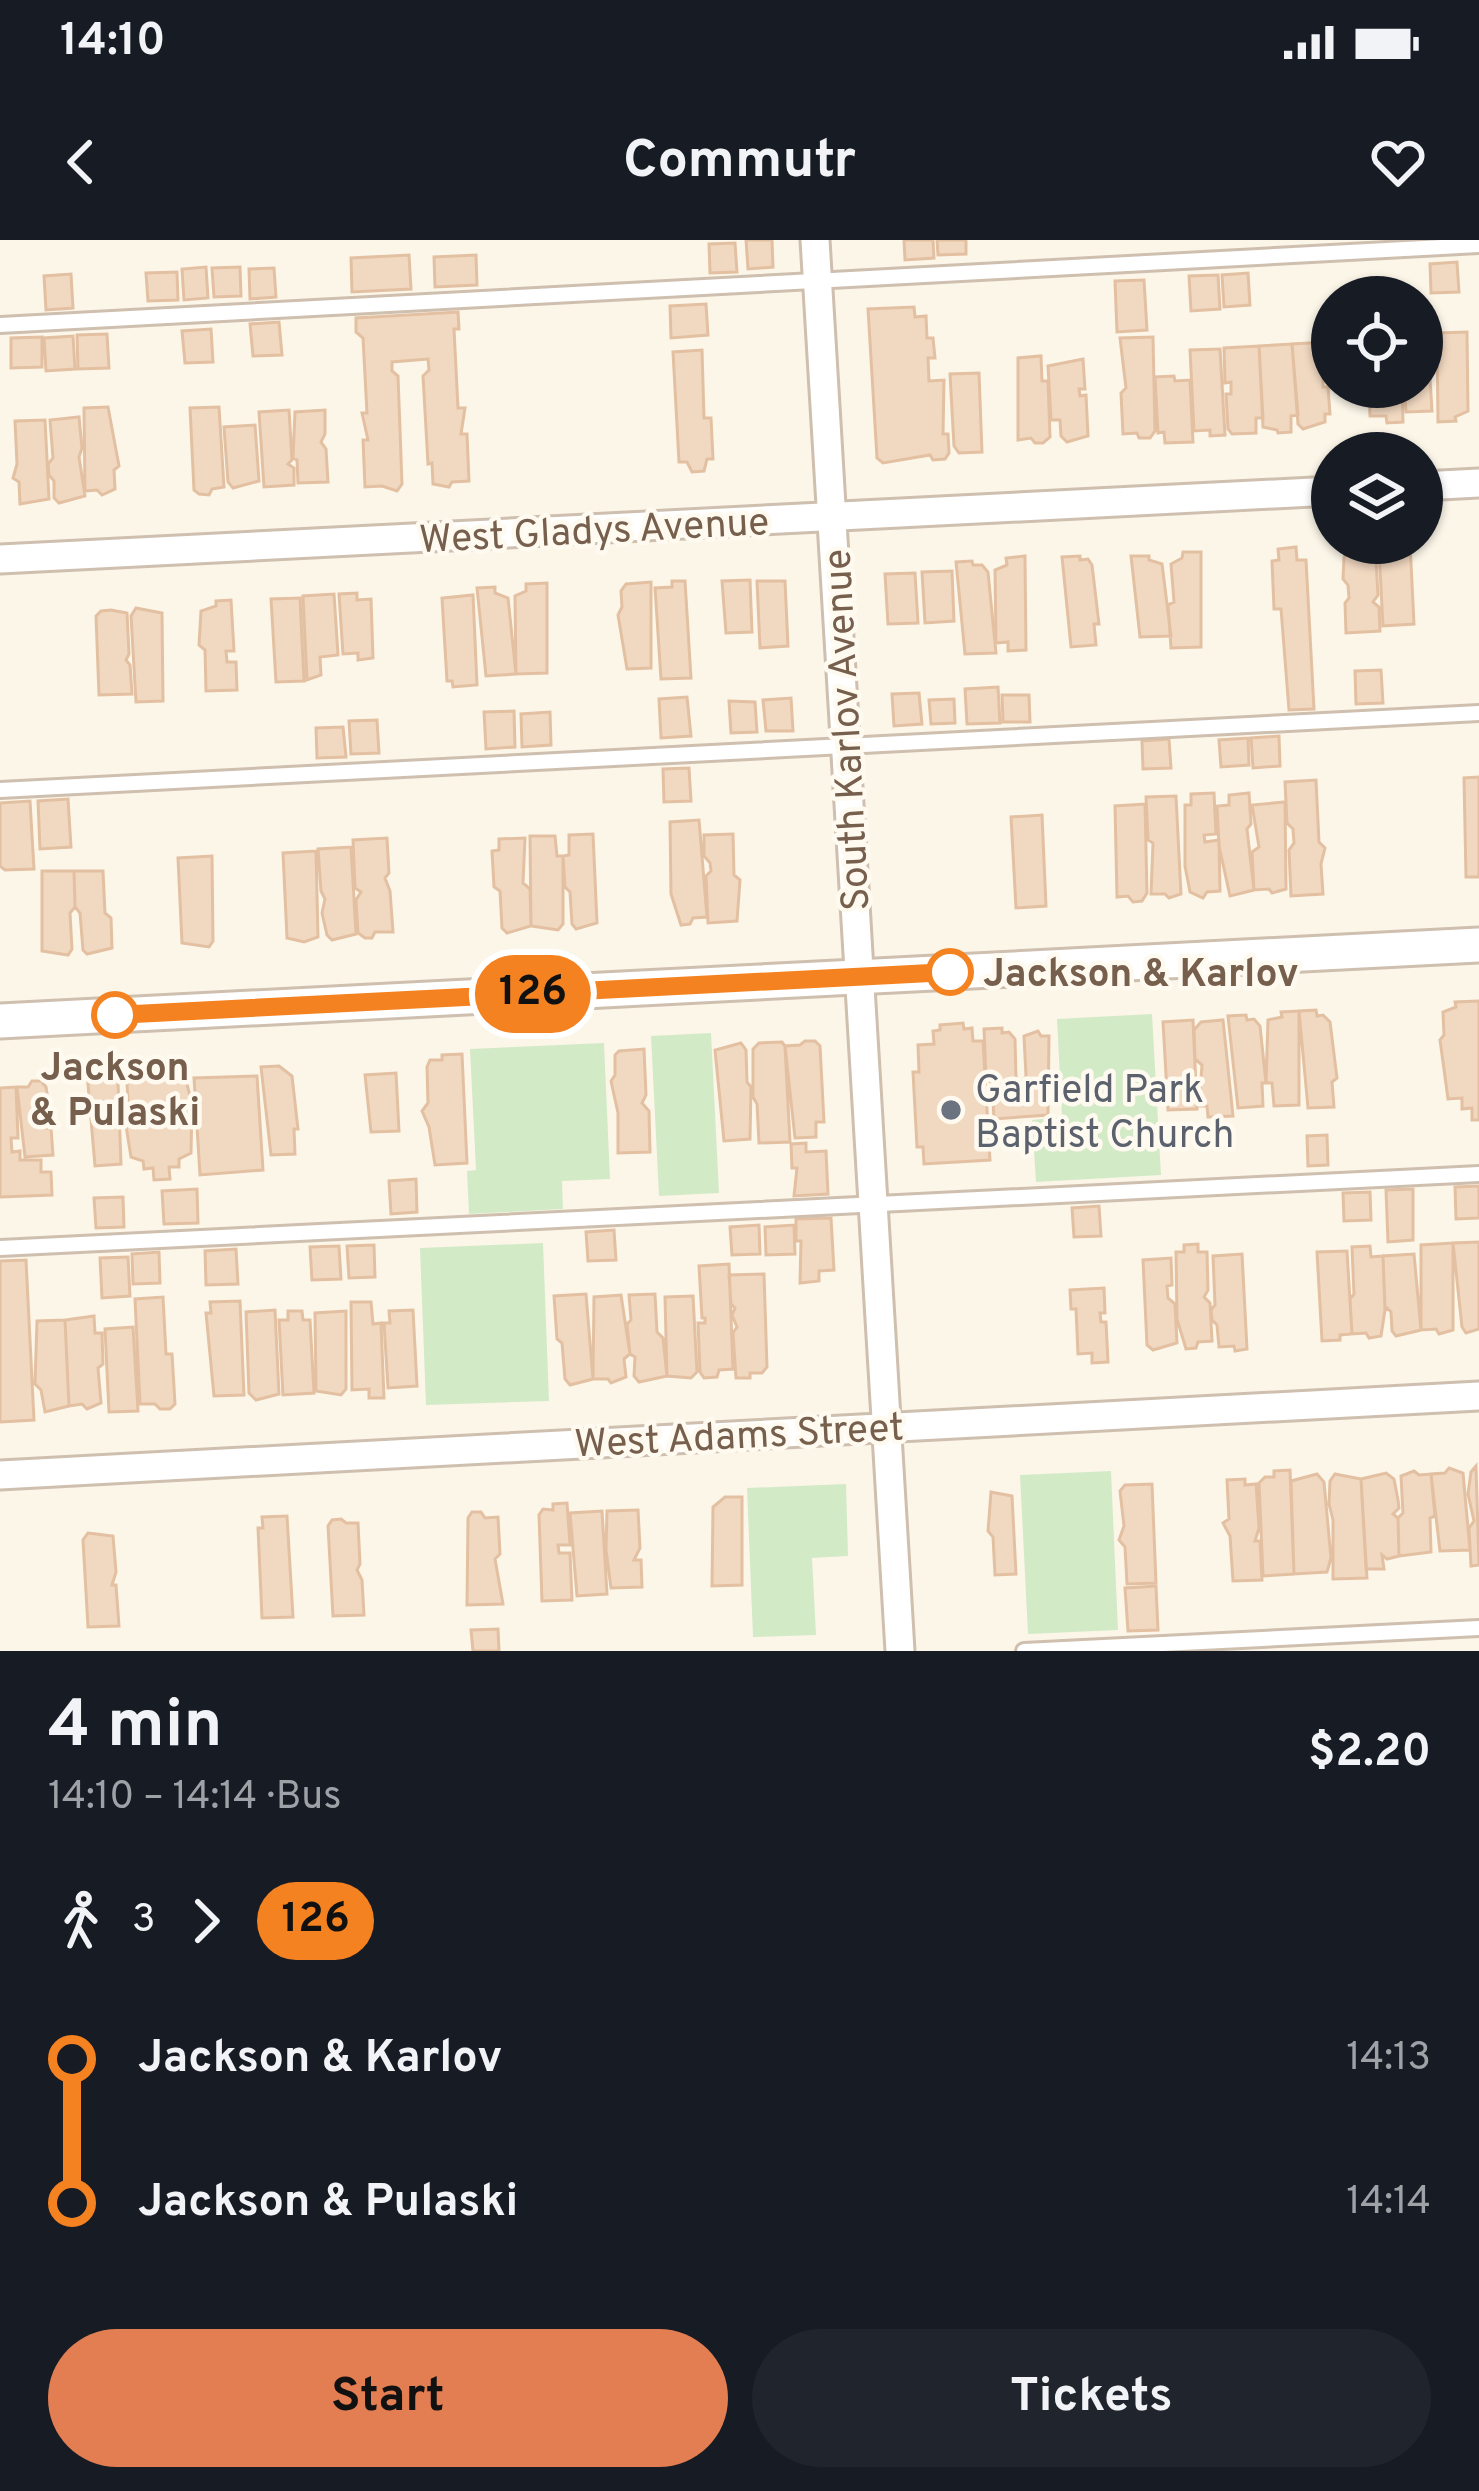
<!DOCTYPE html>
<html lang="en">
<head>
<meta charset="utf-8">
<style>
	:root { --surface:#171b24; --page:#20242c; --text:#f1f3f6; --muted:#9ea1a6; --accent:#e37e52 }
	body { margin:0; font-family:Overpass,sans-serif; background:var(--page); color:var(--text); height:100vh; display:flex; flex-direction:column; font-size:45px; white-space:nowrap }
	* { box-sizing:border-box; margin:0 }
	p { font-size:39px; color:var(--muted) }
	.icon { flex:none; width:66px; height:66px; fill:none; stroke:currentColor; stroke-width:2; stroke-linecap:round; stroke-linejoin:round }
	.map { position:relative; height:1411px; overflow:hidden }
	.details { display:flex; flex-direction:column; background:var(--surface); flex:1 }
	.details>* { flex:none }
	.badge { padding:0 24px; border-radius:39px; font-size:42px; line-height:78px }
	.buttons { position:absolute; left:1311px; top:36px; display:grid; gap:24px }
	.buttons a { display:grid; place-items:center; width:132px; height:132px; border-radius:50%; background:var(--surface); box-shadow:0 3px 9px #0004; font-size:60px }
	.map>.badge { position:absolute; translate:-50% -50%; box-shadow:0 0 0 6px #fff }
	.legs { display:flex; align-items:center; gap:18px; height:132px; padding:0 48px; font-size:39px }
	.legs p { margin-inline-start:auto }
	.headline { display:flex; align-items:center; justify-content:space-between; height:204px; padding:0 48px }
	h1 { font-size:66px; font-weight:700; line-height:90px }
	.primary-button { display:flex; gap:24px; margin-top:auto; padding:24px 48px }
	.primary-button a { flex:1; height:138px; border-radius:72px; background:var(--accent); color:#111; font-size:48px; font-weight:700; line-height:138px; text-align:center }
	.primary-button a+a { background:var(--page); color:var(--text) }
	ul { padding:0 48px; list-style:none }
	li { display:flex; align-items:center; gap:42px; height:144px; font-size:45px }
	li i { display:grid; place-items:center; width:18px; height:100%; margin:0 15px; background:currentColor }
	li i::after { content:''; width:30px; height:30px; margin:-15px; border:9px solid; border-radius:50%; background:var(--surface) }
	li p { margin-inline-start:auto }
	li:first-child i { background:linear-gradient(#0000 50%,currentColor 0) }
	li:last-child i { background:linear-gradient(currentColor 50%,#0000 0) }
	.status { display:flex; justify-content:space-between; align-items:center; height:84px; padding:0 60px; background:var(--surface); direction:ltr }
	.status svg { height:33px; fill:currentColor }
	header { display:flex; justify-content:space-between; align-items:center; height:156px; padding:0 48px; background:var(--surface); font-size:54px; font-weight:700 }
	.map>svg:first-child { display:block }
	.green { fill:#d3eac7 }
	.building { fill:#f1d8c1; stroke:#e3c0a2; stroke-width:3 }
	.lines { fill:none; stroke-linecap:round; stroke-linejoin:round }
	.service-casing { stroke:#cebfaf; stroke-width:20 }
	.minor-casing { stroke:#cebfaf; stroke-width:33 }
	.tertiary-casing { stroke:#cebfaf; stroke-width:39 }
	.service { stroke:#fff; stroke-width:14 }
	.minor { stroke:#fff; stroke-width:27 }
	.tertiary { stroke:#fff; stroke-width:33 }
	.line-1-casing { stroke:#fff; stroke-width:27 }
	.line-1 { stroke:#f58220; stroke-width:18 }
	.stop-1-dot { fill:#fff; stroke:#f58220; stroke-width:6 }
	.worship-dot { fill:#6b7280; stroke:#fffaf0; stroke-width:4.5 }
	.labels { text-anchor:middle; stroke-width:9; stroke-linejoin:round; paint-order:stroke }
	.street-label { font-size:39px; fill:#775f4d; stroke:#fffaf0 }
	.stop-label { font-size:39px; font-weight:bold; fill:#775f4d; stroke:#fffaf0; text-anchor:start }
	.worship-label { font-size:39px; fill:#5b616d; stroke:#fffaf0; text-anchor:start }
</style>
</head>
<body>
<div class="status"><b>14:10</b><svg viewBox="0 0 49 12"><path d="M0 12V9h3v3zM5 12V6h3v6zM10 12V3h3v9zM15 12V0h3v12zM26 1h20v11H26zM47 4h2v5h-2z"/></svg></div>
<header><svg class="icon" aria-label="back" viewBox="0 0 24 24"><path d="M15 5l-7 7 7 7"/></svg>Commutr<svg class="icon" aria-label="heart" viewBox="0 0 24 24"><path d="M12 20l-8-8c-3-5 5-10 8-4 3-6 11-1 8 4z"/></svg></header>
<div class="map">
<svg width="1479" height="1411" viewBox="0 0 1479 1411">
	<rect width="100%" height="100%" fill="#fcf6e9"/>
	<path class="green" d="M1152,774l9,161 -125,7 -4,-62 30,-3 -5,-98z
		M711,793l8,160 -60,3 -8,-160z
		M604,803l6,136 -48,2 1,28 -94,5 -2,-43 9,-1 -6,-121z
		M543,1003l6,158 -123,4 -6,-157z
		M1111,1231l7,159 -90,4 -8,-159z
		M846,1244l2,72 -36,2 4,77 -63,2 -6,-149z"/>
	<path class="building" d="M746,0h26l1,27 -25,2z
		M904,0h29l1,18 -29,2z
		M937,0h29v14l-28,1z
		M735,3l2,29 -27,1 -1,-29z
		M409,15l2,34 -59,3 -1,-34z
		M476,15l1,30 -42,2 -1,-30z
		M1457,22l2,30 -28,1 -1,-29z
		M206,27l2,31 -24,2 -2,-31z
		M240,27l1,29 -27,1 -2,-29z
		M274,28l2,29 -26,2 -1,-30z
		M177,32l1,28 -30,1 -2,-28z
		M1248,33l2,32 -26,2 -2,-32z
		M71,34l2,34 -27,2 -2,-34z
		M1218,35l2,34 -29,2 -2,-35z
		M1144,40l3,50 -30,2 -2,-51z
		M706,64l2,31 -37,3 -1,-32z
		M914,67l1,10 11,-1 1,22h6l2,20h-7l1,23 15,-1 -1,54h5l1,19 -4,6 -12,1 -3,-5 -47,8 -6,-5 -9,-149z
		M458,72l1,17h-5l4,79h7l-4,26h6l2,47 -17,1 -3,5 -16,-3 -1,-21 -4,1 -5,-88 6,-6 -1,-11 -36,3v9l6,5 4,108 -5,7 -15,-5 -17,1 -2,-47h5l-6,-27h5l-4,-75 -7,-6v-14z
		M279,82l3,33 -29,1 -3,-32z
		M1422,88h5l5,83 -26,1 -2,-25h18z
		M211,89l2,33 -28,1 -3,-32z
		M1467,92l1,79 -13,6 1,4 -18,1 -1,-89z
		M107,94l2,34 -31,1 -1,-34z
		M73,96l2,33 -29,2 -2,-33z
		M42,97v30l-31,1v-30z
		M1153,97l2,94 -5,7h-11l-2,-5 -14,1 -2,-41 5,-5 -6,-50z
		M1327,102l2,36 -6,1v8h5l2,27h-5v8l-22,7 -5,-5 -6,-80z
		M1292,104l6,71 -7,1v16l-13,1 -1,-3 -14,-3 -4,-81z
		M1259,106l4,72h-7v15l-24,1 -4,-5 -2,-35h5v-12l-6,1 -1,-35z
		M1220,109l5,86 -15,1v-6l-16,1 -4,-81z
		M702,110l2,68h7l2,41h-6l-3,12 -12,1 -5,-10h-8l-6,-110z
		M1041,116l1,25h6l2,56 -7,6h-8l-4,-5 -13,2v-82z
		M1083,119l2,30h-6l1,7 6,-1 2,41 -21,6 -6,-6 -1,-16h-9l-3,-54z
		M979,133l3,79 -23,1 -5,-7 -4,-72z
		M1174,136l1,5 15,-1 3,62 -28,1 -1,-11 -6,1 -3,-56z
		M1369,147h33l1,35 -16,1 -1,-7h-16z
		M108,167l11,59 -5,4 1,19 -13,6 -5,-5 -12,1 -1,-83z
		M219,167l5,80 -12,2 -3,6 -10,-1 -5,-4 -4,-82z
		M289,170l3,50 -4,4 6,4v17l-30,2 -5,-75z
		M325,170v24l-4,8 5,7 2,33 -30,1 -1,-23 -4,-2 2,-46z
		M79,177l3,31 -3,9 6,39 -26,7 -5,-5v-17l-5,-6 -1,-11 5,-6 -3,-38z
		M45,180l4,79 -29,5 -1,-22 -6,-4 4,-14 -2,-43z
		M255,185l4,56 -26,7 -5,-6 -4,-55z
		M1375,303l3,52 -5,7 6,5 1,24 -34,2 -1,-30 4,-5 -1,-13 -5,-6 1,-22 6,-9z
		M1396,303h14l4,81 -31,2 -4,-75h17z
		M1296,307l1,13h9l8,149 -25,1 -8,-101h-7l-2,-48 7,-1 -1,-11z
		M1183,312h18v95l-30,1 -3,-43 6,-3 -3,-38 11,-6z
		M1025,316l1,94 -18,1v-9l-12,1 -1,-73 12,-5 -1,-7z
		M1080,316v4l8,-1 4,6 7,59h-5l2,21 -25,2 -9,-90z
		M1131,316h18v4l13,4 9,72 -31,1z
		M972,321l1,4h9l6,7 8,81 -31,1 -9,-92z
		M952,331l2,50 -29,2 -3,-51z
		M915,333l3,50 -30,1 -3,-50z
		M750,340l2,52 -26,1 -4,-52z
		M672,341h13l6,97 -30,1 -6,-91 17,-1z
		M757,341h28l3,65 -28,2z
		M651,342v86l-24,1 -9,-54 4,-8 -1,-16 5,-7z
		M547,343v90l-31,1 -1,-78 11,-5v-7z
		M495,347v6l13,5 8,76 -30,2 -9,-88z
		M357,353v7l14,-1 2,59 -15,2v-7l-15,1 -4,-60z
		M334,354l4,61 -18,2 1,18 -14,5 -4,-84z
		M473,355l4,90 -24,2 -1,-6h-5l-5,-83z
		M300,358l4,83 -28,1 -5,-83z
		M231,360l3,51h-8l1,11h9l1,28 -31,1 -1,-41 -6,-5 2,-34 15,-5v-5z
		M136,368l26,5 1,88 -27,1 -5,-86z
		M111,370l16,3 2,41 -3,6 4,5 2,29 -33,1 -3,-79 5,-5z
		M1381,430l2,33 -27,1 -1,-33z
		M998,447l2,36 -33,1 -2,-35z
		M919,453l3,31 -28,2 -2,-32z
		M1002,455h27l1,27h-27z
		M687,457l4,39 -30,2 -2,-39z
		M791,458l2,33h-27l-3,-31z
		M954,459l1,24 -24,1 -2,-24z
		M729,461l26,1 2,30 -26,1z
		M514,471l1,36 -29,2 -2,-37z
		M550,472l1,33 -29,2 -1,-33z
		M377,480l2,33 -28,1 -2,-33z
		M343,487l3,30 -29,1 -1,-30z
		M1279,496l1,30 -27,2 -2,-30z
		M1248,498l1,27 -28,2 -2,-27z
		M1169,499l2,29 -28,1 -1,-28z
		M689,528l2,33 -27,1 -1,-33z
		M1479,537v100h-13l-2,-99z
		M1316,540l3,62 6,6 -4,16 2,30 -32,2 -2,-46 5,-7 -1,-14 -6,-6 -2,-41z
		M1214,553l2,41 -12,1 1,7 14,-2 1,51 -13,1 -4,6 -13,-6 -5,-26v-61h6v-11z
		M1249,553l2,31 -4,5 7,61 -24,6 -11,-50 -2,-40 12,-1v-10z
		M1176,556l5,98 -12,4 -4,-4h-14l2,-51 -5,-3 -2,-43z
		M68,559l3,48 -31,2 -2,-48z
		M30,561l4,68 -29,1 -5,-4v-63z
		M1285,562l1,87 -14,4 -3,-4 -15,1 -2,-38 7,-5 -7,-42z
		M1145,564l2,89 -5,8 -9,1 -5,-6 -11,1 -2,-91z
		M1042,575l4,91 -30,2 -5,-91z
		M699,580l8,97 -14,1 -3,6 -9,1 -10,-31 -1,-72z
		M593,594l4,89 -21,6 -4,-5 -2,-32 -5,-5 -2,-31 6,-1v-20z
		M733,594l1,41 6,5 -3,41 -29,2 -2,-47 5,-5 -1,-8 -6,-7v-21z
		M530,596h25l2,20h6v68l-5,6 -27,-4z
		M387,598l2,35 -4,5 5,13 3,41h-18l-3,6h-7l-7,-5 -2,-33 5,-8 -6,-4 -2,-48z
		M525,598l-2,45 7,6 1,37 -24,7 -5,-5 -2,-37 -6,-4 -2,-36 7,-1v-11z
		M351,607l5,87 -24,6 -5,-5 -5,-22 3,-14 -4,-8 -3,-42z
		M316,611l2,86 -14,5 -17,-4 -4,-85z
		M212,616l1,85 -4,6 -27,-4 -4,-85z
		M42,631h32l1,36 -5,6 2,36 -4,6 -26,-4z
		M74,631h29l2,42 6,5 1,30 -25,6 -4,-4 -3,-37 -5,-6z
		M1479,761v119h-7v-12l-10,1v-11l-14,1 -8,-59 4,-5 -1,-23 13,-5 -1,-5z
		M1316,770l1,6 6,-1 7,7 7,56 -5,4 2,25 -26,1 -9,-97z
		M1299,771v94l-25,1 -2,-23h-6l2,-63 14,-3 -1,-5z
		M1246,775l1,5 7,-1 6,7 6,57h-4l1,23 -25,2 -10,-92z
		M1193,780l4,89 -29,1 -5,-88z
		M1223,780l10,96 -25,1 -1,-11h-8l3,-41 -7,-6 -1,-29 7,-8z
		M963,783l1,6 8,-1 1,13h10l7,119 -66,4 -1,-17h-6l-4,-75h6l-1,-27 16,-1 -1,-13 7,-1v-5z
		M1002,788v5l7,-1 6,7 1,39 5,5 5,-7 -2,-40 14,-5 3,5h8l-1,79 -54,4 -2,-36 -6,-5 -2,-49z
		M805,801h10l5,5 4,76h-8v15l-21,1 -10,-92 15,-1z
		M782,802l3,4 5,96 -31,1 -2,-39 -4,-7v-48l6,-6z
		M741,803l5,7 1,32 4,5 -1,52 -26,2 -9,-91z
		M644,809l2,46 -4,8 7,8 1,41 -32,1v-40l-7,-32 4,-6v-20l4,-4z
		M462,814l5,109 -32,2 -6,-38 -7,-16 6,-8 -1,-36 3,-7h12v-5z
		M279,826l13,10 6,53h-4l1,25 -24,1 -10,-88z
		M103,832v5l15,5 3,82 -26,2 -8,-93z
		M396,833l3,58 -28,1 -6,-57z
		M179,834l7,6 6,24 -1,49 -12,6v8h-10l1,12 -16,1 -1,-12 -9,1 -1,-8 -12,-4 -8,-50 5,-5 -1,-19 4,-7 33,3z
		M257,836l6,94 -63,5 -6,-97z
		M32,841h9l5,6 5,32 -4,9h4l2,27 -28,2 -8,-70h11z
		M16,847l2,51h-7l1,14 8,-1v9h21v12h10l1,23 -52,2v-109z
		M1327,895l1,30 -20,1 -1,-30z
		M806,903v9l20,-1 2,43 -34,2 3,-28h-5l-1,-24z
		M416,939l1,33 -26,2 -2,-33z
		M1479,946v32l-23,1 -1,-32z
		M197,949l1,34 -34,1 -2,-33z
		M1413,949v51l-25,2 -2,-52z
		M1370,952l1,28 -27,1 -1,-28z
		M123,957l1,30 -28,1 -2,-30z
		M1099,966l2,30 -27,1 -2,-29z
		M831,978l3,52 -15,1v10l-19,2 1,-42h-5v-22z
		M759,985l1,29 -28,1 -2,-28z
		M794,985l1,29 -29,1 -1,-28z
		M614,990l2,30 -28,1 -2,-29z
		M1479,1002v87l-13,4 -4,-6 -9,-84z
		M1453,1003v87l-14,4 -3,-5 -15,1v-85z
		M1198,1004v8h9l1,38 -4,7 6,6 2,38 -14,1 -2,6 -10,1 -9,-30 -1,-67h8v-7z
		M374,1005l1,32 -26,1 -2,-32z
		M339,1006l2,33 -29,1 -2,-33z
		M1370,1006l1,11 12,-1 2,54 -4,26 -12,2 -3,-5 -14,1 -2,-35 4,-5 -2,-47z
		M236,1009l2,35 -32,1 -1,-34z
		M1347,1011l5,83 -12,1v5l-18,1 -5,-89z
		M159,1012l1,31 -27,1 -1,-30z
		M1242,1014l5,95 -12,2 -1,-5 -15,1 -2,-22 -5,-5 -1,-10 4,-5 -2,-49z
		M1414,1014l7,76 -25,6 -4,-5 -1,-19 -4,-4 -2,2 -2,-54z
		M128,1017l2,39 -28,2 -2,-40z
		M1171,1018l1,27 -5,1 1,12 7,6 2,39 -24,7 -6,-5 -4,-85z
		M26,1020l8,160 -34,2v-161z
		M729,1024l4,105 -14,1 -2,7 -13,1 -4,-6 -2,-49h7v-5h-3l-3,-52z
		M764,1034l3,93 -5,6h-12v5h-14l-3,-45 4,-6 -5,-12 3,-7 -4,-4 -2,-29z
		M1104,1048l1,25h-5l1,9h5l2,40 -16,1v-10l-14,1 -2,-45h-5l-1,-19z
		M586,1054l7,85 -23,6 -5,-6 -3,-36 -5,-4 -3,-43z
		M655,1054l2,38 6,6 4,38 -28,6 -5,-6 1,-19 -5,-3 -3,-30 4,-4 -2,-25z
		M621,1055l9,59 -6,5 2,18 -15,6 -3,-4h-15l1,-82z
		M693,1056l4,76 -6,6 -24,-2 -2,-79z
		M163,1057l3,57h6l3,50 -5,5h-10l-5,-5h-15l-5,-105z
		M240,1061l4,94 -30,1 -8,-83h5l-1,-11z
		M351,1062h20l2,22 8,-1 3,75h-15v-9l-17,1z
		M275,1070l4,84 -23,6 -7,-7 -3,-81z
		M413,1070l4,76 -29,2 -4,-65h6l-1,-12z
		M288,1071h14l1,9h7l4,73 -31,2 -4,-75h9z
		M346,1071v78l-5,6 -25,-4 -1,-78z
		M94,1076l1,17h7l1,31 -5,4 3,35 -14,6 -5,-5 -13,2 -4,-86z
		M65,1080l4,86 -24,6 -4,-22 -6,-6 2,-63z
		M133,1087l5,84 -29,1 -4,-83z
		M1476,1226l3,99 -8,1 -2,-38 5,-7 -6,-27 3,-22z
		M1449,1228l14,5 7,77 -30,1 -9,-77 14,-1z
		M1290,1230l4,104 -31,2 -4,-93 6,-6h9v-6z
		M1414,1231l5,4 12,-1 4,42 -5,2 1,34 -32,4 -1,-38 5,-5 -2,-37z
		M1386,1233l8,6 4,21 1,8 -6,6 5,4 1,38 -12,3 -5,-4 2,14h-18l-5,-90z
		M1317,1234l7,8 7,76 -4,14 -33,2 -3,-93z
		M1335,1234l26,5 6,99 -34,1v-59l-4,-16 1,-23z
		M1245,1239v6l11,-1 3,44 -4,13h5l2,39 -29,1 -3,-45 -7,-13 6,-4 -2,-39z
		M1152,1244l4,99 -29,1 -2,-37 -6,-7 5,-14 -4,-35 5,-6z
		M991,1252l21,4 4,78 -21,1 -2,-38 -5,-6z
		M725,1257h17v88l-30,1 1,-79z
		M567,1263l3,42h-12l1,8h11l2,47 -30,1 -3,-86 4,-6 10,1v-6z
		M638,1270l2,38 -6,12h7l1,27 -31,1 -5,-38 1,-39z
		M602,1271l5,83 -30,2 -7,-83z
		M472,1272h9l4,6 13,-1 2,37 -5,5 8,45 -36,1 1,-87z
		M287,1276l6,101 -31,1 -4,-90h5l-1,-11z
		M341,1279l5,4h12l2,41 -3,6 5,10 2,35 -31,1 -5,-90 4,-6z
		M88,1293l25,3 3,36 -4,13h4l3,41 -31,1 -5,-87z
		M1156,1346l2,44 -30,1 -3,-43z
		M498,1389l1,22h-26l-2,-21z"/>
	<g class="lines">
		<defs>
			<path id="service" d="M0,85l1479,-80
				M0,550l1479,-77
				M0,1008l1479,-74
				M1024,1411l455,-23"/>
			<path id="minor" d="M815,0l85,1411
				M1422,246l57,-3
				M0,319l1332,-68
				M0,1235l1479,-79"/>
			<path id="tertiary" d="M0,781l1479,-76"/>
		</defs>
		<use href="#service" class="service-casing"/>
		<use href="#minor" class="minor-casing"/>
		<use href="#tertiary" class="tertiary-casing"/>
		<use href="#service" class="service"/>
		<use href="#minor" class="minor"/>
		<use href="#tertiary" class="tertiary"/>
	</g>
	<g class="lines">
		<defs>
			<path id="line-1" d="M115,775l835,-43"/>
		</defs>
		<use href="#line-1" class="line-1-casing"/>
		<use href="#line-1" class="line-1"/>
	</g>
	<g class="stop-1-dot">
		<circle cx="950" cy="732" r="21"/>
		<circle cx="115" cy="775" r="21"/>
	</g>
	<circle class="worship-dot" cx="951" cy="870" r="12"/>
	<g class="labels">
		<g class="street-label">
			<text transform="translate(594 289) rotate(-3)" y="14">West Gladys Avenue</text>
			<text transform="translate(845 490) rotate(-93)" y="14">South Karlov Avenue</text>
			<text transform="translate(739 1194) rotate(-3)" y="14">West Adams Street</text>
		</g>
		<g class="stop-label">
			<text x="983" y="746">Jackson &amp; Karlov</text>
			<text x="115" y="840" text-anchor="middle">Jackson<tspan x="115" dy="45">&amp; Pulaski</tspan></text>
		</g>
		<g class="worship-label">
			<text x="975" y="862">Garfield Park<tspan x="975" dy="45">Baptist Church</tspan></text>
		</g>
	</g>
</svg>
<div class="buttons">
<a><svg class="icon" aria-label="locate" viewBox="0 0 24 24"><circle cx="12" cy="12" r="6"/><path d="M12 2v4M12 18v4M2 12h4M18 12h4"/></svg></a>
<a><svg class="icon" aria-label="layers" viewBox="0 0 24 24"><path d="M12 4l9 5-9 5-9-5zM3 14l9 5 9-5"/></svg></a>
</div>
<b class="badge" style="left:533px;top:754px;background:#f58220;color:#111">126</b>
</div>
<section class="details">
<div class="headline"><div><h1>4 min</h1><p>14:10 – 14:14 · Bus</p></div><b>$2.20</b></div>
<div class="legs"><svg class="icon" aria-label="walk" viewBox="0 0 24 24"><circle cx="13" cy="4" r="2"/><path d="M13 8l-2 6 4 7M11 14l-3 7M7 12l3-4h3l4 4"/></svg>3<svg class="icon" aria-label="forward" viewBox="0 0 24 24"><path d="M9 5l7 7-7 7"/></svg><b class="badge" style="background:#f58220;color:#111">126</b></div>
<ul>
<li><i style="color:#f58220"></i><b>Jackson &amp; Karlov</b><p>14:13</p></li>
<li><i style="color:#f58220"></i><b>Jackson &amp; Pulaski</b><p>14:14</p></li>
</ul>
<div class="primary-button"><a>Start</a><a>Tickets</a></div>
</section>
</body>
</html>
